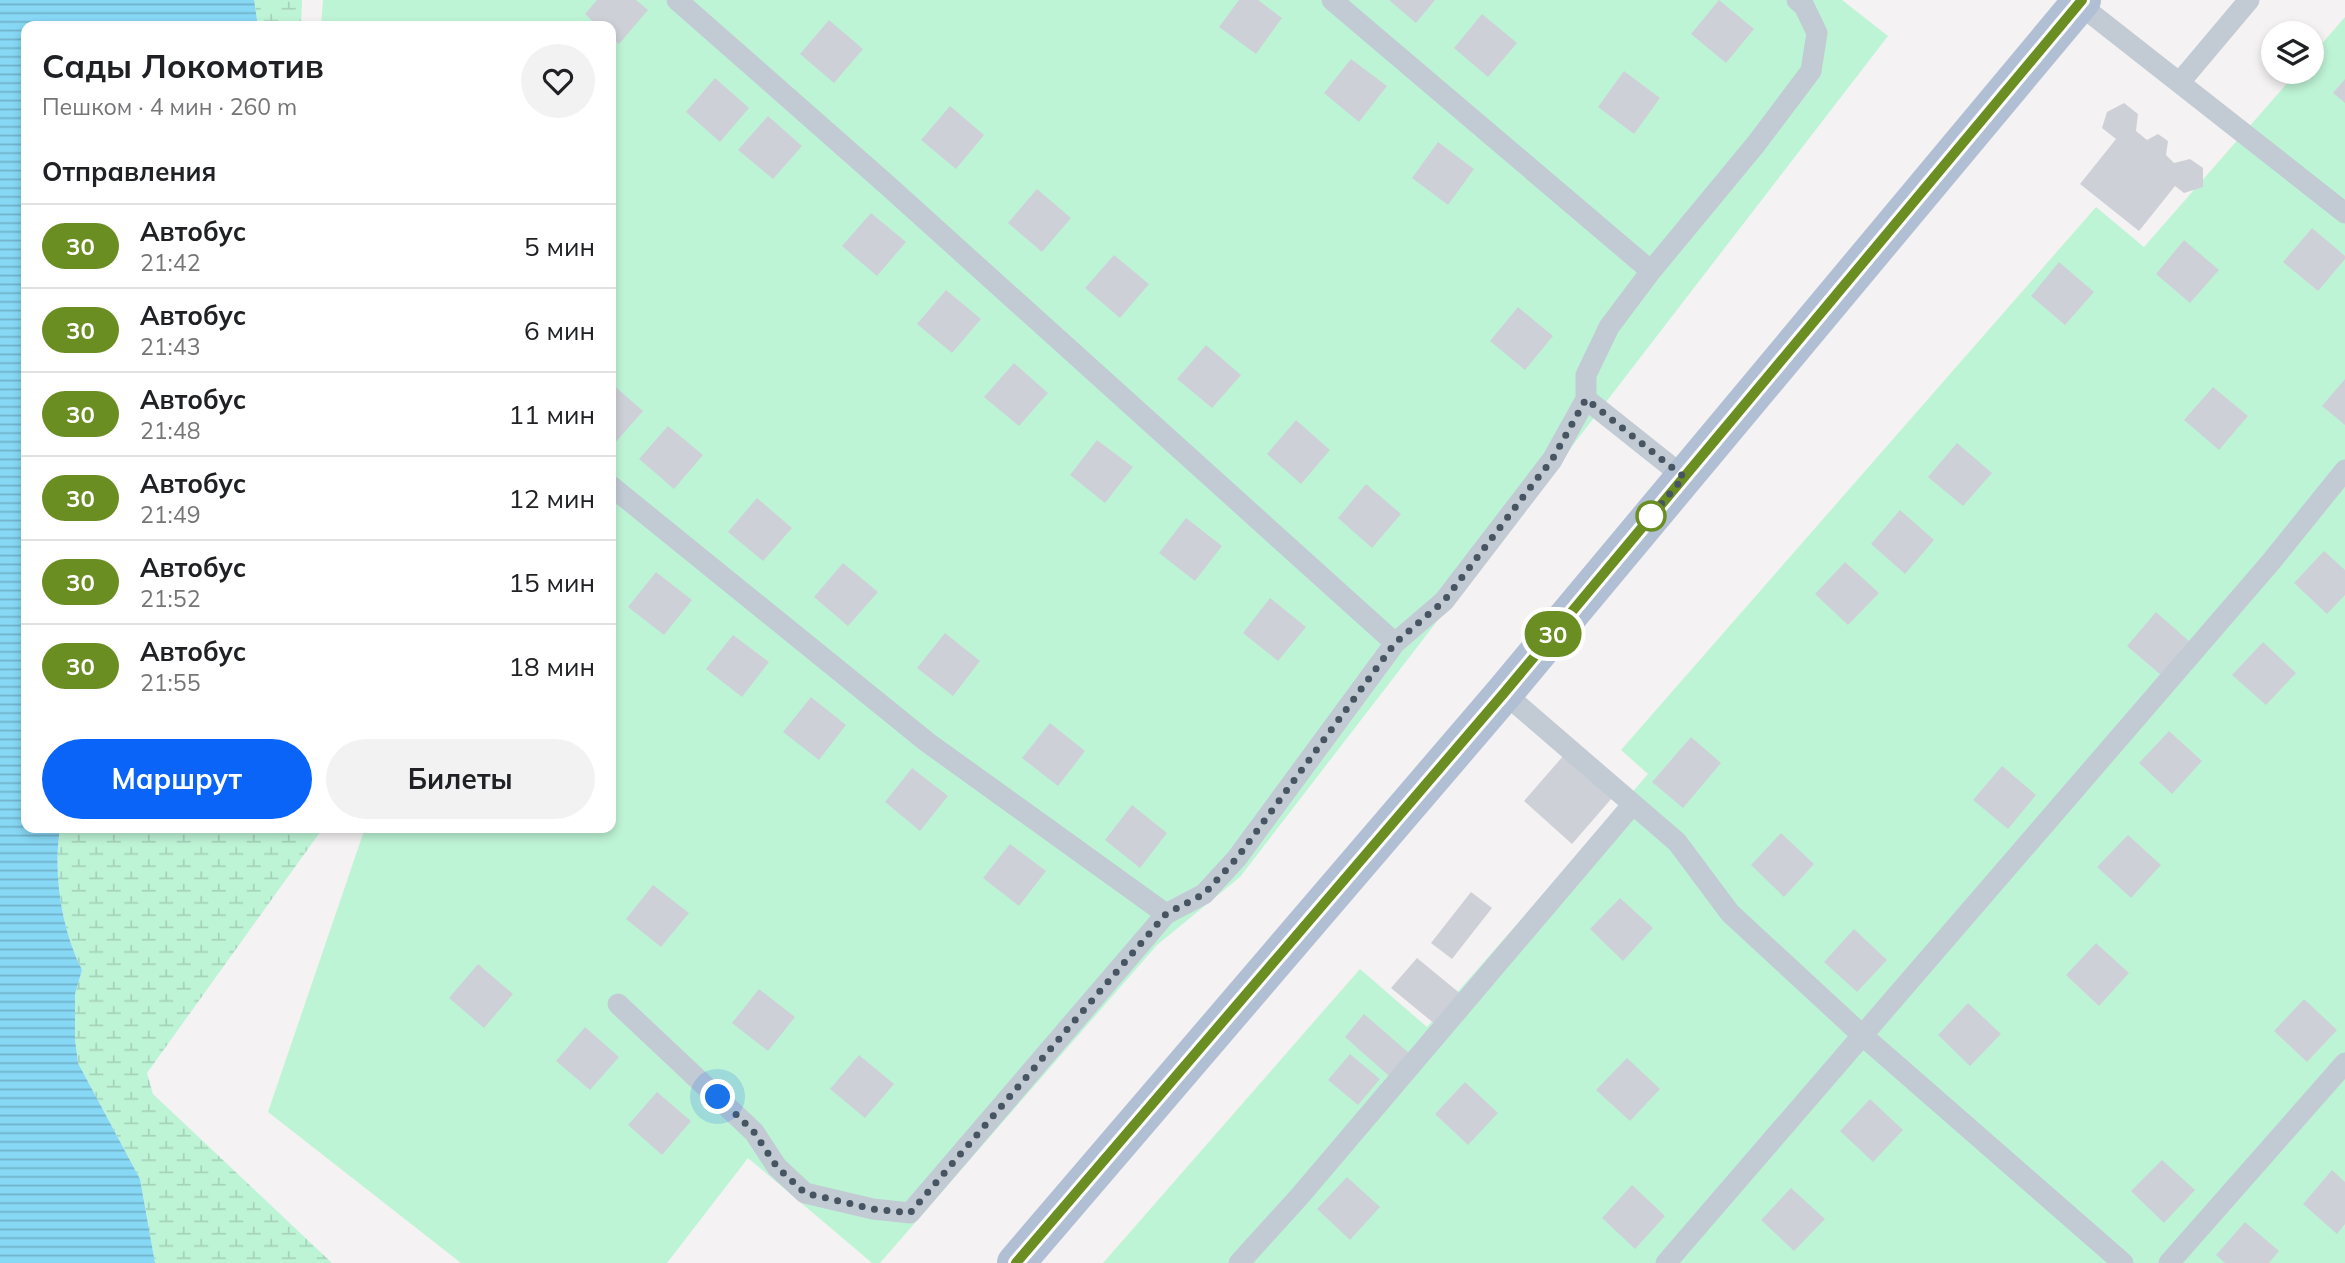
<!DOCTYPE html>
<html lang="ru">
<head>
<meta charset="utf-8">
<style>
	:root { --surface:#fff; --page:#f2f2f2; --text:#202124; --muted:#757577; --line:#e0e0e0; --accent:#0964f7 }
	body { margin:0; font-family:Mulish,sans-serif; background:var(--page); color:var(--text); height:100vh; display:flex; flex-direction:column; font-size:26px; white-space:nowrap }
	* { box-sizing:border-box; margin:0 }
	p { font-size:23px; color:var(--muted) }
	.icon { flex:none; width:38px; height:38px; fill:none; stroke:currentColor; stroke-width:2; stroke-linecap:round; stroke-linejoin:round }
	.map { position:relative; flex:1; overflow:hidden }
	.panel { position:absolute; left:21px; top:21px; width:595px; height:812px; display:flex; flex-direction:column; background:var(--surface); border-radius:14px; box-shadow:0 4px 10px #0003 }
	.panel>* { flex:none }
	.badge { padding:0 14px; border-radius:23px; font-size:24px; line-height:46px }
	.buttons { position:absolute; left:2261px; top:21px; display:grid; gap:14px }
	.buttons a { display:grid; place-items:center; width:63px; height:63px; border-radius:50%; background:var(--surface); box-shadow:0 4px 10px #0003; font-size:35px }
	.you { position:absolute; width:35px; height:35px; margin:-18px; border:5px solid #fff; border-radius:50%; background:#1a73e8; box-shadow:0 0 0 10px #1a73e833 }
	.map>.badge { position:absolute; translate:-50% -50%; box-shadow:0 0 0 4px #fff }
	h2 { padding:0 21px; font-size:26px; line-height:63px }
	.round { display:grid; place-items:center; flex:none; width:74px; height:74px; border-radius:37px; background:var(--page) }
	.head { display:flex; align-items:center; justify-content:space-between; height:119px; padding:0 21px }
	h1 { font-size:33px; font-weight:700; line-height:52px }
	.action { display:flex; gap:14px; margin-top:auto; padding:14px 21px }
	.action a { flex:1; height:80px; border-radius:42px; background:var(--accent); color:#fff; font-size:28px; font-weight:700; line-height:80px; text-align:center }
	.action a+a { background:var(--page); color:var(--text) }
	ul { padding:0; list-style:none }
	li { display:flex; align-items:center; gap:21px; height:84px; padding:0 21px; border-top:2px solid var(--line) }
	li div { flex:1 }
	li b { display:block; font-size:26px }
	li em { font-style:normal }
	li .badge { min-width:77px; font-weight:700; text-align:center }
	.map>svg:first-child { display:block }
	.green { fill:#bef4d6 }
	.wetland { fill:url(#wetland-marsh) }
	.water { fill:url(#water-rules) }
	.building { fill:#ced0d8 }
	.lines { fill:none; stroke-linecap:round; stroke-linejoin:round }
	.lane { stroke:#c2cbd4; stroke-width:21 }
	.primary { stroke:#b0bfd3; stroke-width:38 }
	.line-casing { stroke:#fff; stroke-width:16 }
	.line { stroke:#6b8e23; stroke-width:10 }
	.walk { stroke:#475462; stroke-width:7; stroke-dasharray:0 12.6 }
	.stop-dot { fill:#fff; stroke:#6b8e23; stroke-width:3.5 }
</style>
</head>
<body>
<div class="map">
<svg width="2345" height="1263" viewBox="0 0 2345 1263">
	<defs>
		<pattern id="wetland-marsh" width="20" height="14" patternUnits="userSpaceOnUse" patternTransform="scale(1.75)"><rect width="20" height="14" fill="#bef4d6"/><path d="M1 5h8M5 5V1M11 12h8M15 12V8" fill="none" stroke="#a5d3ba"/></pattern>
		<pattern id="water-rules" width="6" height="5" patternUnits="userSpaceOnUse" patternTransform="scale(1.75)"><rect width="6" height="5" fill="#87d8f5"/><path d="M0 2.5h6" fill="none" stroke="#70b2ca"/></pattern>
	</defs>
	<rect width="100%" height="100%" fill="#f4f2f2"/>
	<path class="green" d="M323,0h1519l46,36 -648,841 -83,68 -277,318h-8l-124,-105 -81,105h-206l-193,-151 97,-284h246v-802h-290z
		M2345,17v1246h-1242l257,-294 67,58 221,-253 -27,-24 475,-543 48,40 153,-175h15v-17z"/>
	<path class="wetland" d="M254,0h48l-1,26h-43z
		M60,828h263l-176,245 6,21 179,169h-177l-15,-84 -62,-116 -3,-24v-45l7,-24c-21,-42 -29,-96 -22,-142z"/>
	<path class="water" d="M0,0h254l4,26h-232v802h34c-7,46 1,100 22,142l-7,24v45l3,24 62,116 15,84h-155z"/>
	<path class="building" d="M597,0h39l12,10 -29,34 -8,-7v-11h-13l-13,-12z
		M1239,0h19l24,18 -26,36 -37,-27z
		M1389,0h46l-19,23z
		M1719,0l35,29 -28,34 -35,-29z
		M1482,14l35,29 -29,34 -34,-29z
		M829,20l34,29 -29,34 -34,-29z
		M1351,59l36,27 -28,36 -35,-29z
		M1624,71l36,27 -26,36 -36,-27z
		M715,78l34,30 -29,34 -34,-30z
		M2345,79v24l-12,-10z
		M2124,103l14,11 -2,17 11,9 11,-6 10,7 -2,14 8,8 16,-4 13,9v19l-19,6 -9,-7 -36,45 -59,-47 36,-45 -14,-11 5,-16z
		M950,106l34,29 -28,34 -35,-29z
		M768,116l34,30 -29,33 -35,-29z
		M1438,142l36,27 -26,36 -36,-27z
		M1037,189l34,29 -29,34 -34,-29z
		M871,213l35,29 -29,34 -35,-30z
		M2312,228l33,28v3l-27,32 -35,-29z
		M2184,240l35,30 -29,33 -34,-29z
		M1114,255l35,29 -29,34 -35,-30z
		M2059,262l35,30 -29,33 -34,-29z
		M946,290l35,29 -29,34 -35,-29z
		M1518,307l35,29 -28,34 -35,-29z
		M1206,345l35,30 -29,33 -35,-29z
		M1014,363l34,30 -29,33 -35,-29z
		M2345,379v46l-23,-19z
		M611,383l32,28 -29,33 -3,-2z
		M2213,387l35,29 -29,34 -35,-30z
		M1296,420l34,30 -29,34 -34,-30z
		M668,426l35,29 -29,34 -35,-30z
		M1097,440l36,27 -28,36 -35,-28z
		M1957,443l35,30 -29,33 -35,-29z
		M1366,484l35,30 -29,34 -34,-30z
		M757,498l35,30 -29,33 -35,-29z
		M1900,510l34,30 -29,34 -34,-30z
		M1186,518l36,28 -27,35 -36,-28z
		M2324,551l21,19v25l-18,19 -33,-31z
		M1845,562l34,31 -31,32 -33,-31z
		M843,563l35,29 -30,34 -34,-29z
		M656,572l36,28 -28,35 -36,-28z
		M1270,598l36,29 -28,34 -35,-28z
		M2156,612l34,30 -29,33 -34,-29z
		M945,633l35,28 -27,35 -36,-28z
		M733,635l36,27 -27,35 -36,-28z
		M2263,642l33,31 -30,32 -34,-30z
		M811,697l35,28 -27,35 -36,-28z
		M1050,723l35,28 -27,35 -36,-28z
		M2169,731l33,30 -30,33 -33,-31z
		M1691,737l30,26 -38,45 -31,-26z
		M1564,755l48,43 -40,46 -48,-43z
		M2002,766l34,29 -28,34 -35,-29z
		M912,768l36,28 -28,35 -35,-29z
		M1132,805l35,28 -27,35 -35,-28z
		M1781,833l33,31 -30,33 -33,-32z
		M2128,835l33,30 -30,33 -34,-31z
		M1010,844l36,27 -27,35 -36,-28z
		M653,885l36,28 -28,34 -35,-28z
		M1471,892l21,16 -40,51 -21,-16z
		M1620,898l33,30 -30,33 -33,-32z
		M1854,929l33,31 -30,32 -33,-30z
		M2096,943l33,30 -30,33 -33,-31z
		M1417,958l45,37 -26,30 -45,-37z
		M478,964l35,30 -29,34 -35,-30z
		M759,989l36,28 -27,34 -36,-28z
		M2304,999l33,31 -30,32 -33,-31z
		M1968,1003l33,31 -31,32 -32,-31z
		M1364,1014l45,39 -20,23 -44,-39z
		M585,1027l34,30 -29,33 -34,-29z
		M1350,1054l30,25 -22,26 -30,-25z
		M859,1055l35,29 -29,34 -35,-29z
		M1627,1058l33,31 -30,32 -34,-31z
		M1465,1082l33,31 -30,32 -33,-31z
		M657,1092l34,29 -29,34 -34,-30z
		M1870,1099l33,31 -30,32 -33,-31z
		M2162,1160l33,30 -31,33 -33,-32z
		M2332,1170l13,12v42l-8,10 -34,-30z
		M1347,1177l33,30 -30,33 -33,-31z
		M1632,1185l33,31 -30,33 -33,-31z
		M1791,1188l34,31 -31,32 -33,-31z
		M2245,1222l34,29 -10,12h-44l-9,-8z"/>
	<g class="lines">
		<path class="lane" d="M677,0l209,184 509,459
			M1332,0l319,271
			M2079,4l266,209
			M2180,82l69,-82
			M1684,477l-98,-78v-24l23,-48 42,-56 105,-127 55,-73 6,-38 -13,-27 -7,-6
			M611,486l316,256 239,172
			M1504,693l173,149 53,71 132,122 261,228
			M618,1004l136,128 23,35 28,26 68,16 37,4 256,-299 38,-20 33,-36 158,-215 49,-42 108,-141 34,-61
			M1239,1263l60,-66 334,-393
			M1666,1263l604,-700 75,-93
			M2169,1263l176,-200"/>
		<path class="primary" d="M1016,1263l488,-570 578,-693"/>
	</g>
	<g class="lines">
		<defs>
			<path id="line" d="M1016,1263l488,-570 578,-693"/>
		</defs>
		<use href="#line" class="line-casing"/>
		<use href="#line" class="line"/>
		<path class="walk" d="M718,1097l36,35 23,35 28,26 68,16 37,4 256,-299 38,-20 33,-36 158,-215 49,-42 92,-121 16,-20 34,-61 98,78 -33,39"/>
	</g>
	<circle class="stop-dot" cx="1651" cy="516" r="14"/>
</svg>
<div class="buttons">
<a><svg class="icon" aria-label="layers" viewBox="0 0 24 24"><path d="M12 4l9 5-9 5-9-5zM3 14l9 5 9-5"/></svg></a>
</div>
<div class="you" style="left:718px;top:1097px"></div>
<b class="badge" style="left:1553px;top:634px;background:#6b8e23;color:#fff">30</b>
<section class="panel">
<div class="head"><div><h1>Сады Локомотив</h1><p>Пешком · 4 мин · 260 m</p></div><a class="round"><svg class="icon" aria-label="heart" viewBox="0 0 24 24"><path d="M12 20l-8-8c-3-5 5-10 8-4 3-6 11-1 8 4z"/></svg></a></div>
<h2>Отправления</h2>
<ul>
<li><span class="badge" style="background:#6b8e23;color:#fff">30</span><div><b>Автобус</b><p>21:42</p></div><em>5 мин</em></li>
<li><span class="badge" style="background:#6b8e23;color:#fff">30</span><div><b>Автобус</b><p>21:43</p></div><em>6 мин</em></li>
<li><span class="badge" style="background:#6b8e23;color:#fff">30</span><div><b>Автобус</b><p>21:48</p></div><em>11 мин</em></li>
<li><span class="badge" style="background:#6b8e23;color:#fff">30</span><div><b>Автобус</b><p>21:49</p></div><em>12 мин</em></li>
<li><span class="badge" style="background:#6b8e23;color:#fff">30</span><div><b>Автобус</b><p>21:52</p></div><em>15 мин</em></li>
<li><span class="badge" style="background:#6b8e23;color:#fff">30</span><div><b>Автобус</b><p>21:55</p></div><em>18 мин</em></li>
</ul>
<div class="action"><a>Маршрут</a><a>Билеты</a></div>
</section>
</div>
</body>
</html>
